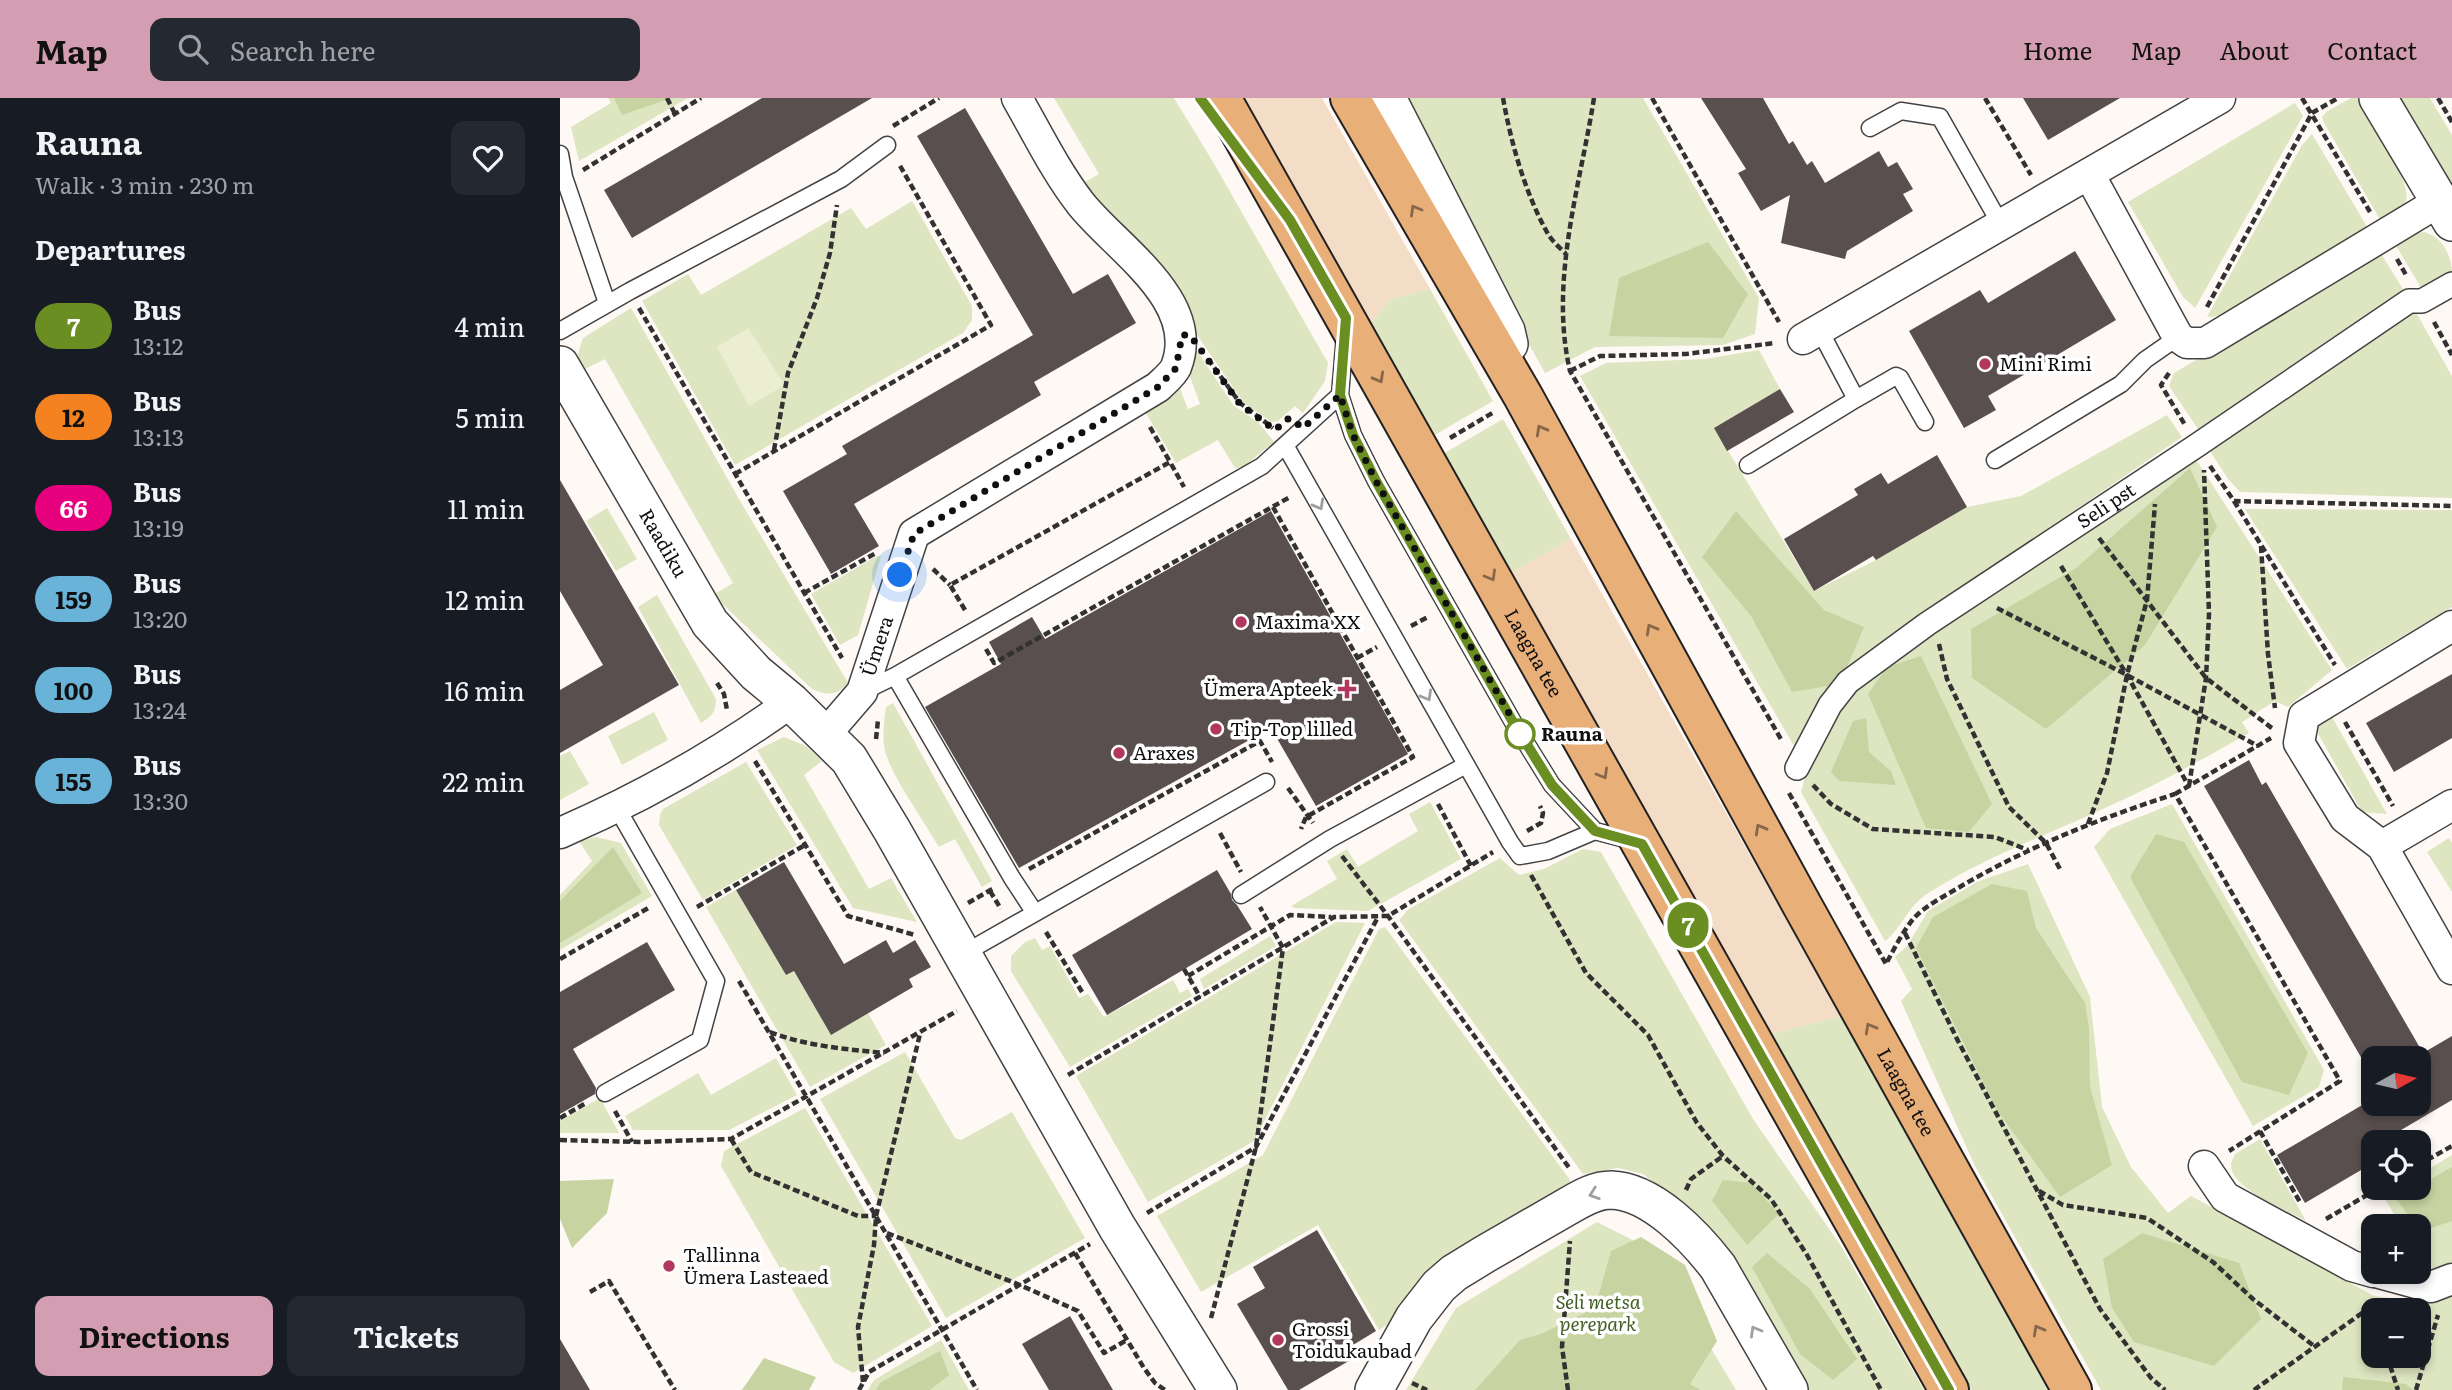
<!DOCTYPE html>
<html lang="en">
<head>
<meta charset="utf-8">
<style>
	:root { --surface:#171b24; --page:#242831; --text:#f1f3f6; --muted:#9ea1a6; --accent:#d49eb2 }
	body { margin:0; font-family:Literata,serif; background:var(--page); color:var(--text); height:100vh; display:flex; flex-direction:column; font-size:26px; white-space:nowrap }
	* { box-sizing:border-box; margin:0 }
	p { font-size:23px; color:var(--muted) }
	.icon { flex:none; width:38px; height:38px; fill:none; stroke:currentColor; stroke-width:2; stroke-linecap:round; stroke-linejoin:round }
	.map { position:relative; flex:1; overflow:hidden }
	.sheet { display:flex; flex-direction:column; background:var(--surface); width:560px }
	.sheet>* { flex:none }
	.badge { padding:0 14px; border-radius:23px; font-size:24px; line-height:46px }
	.needle { width:46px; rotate:82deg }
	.tools { position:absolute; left:1801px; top:948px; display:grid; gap:14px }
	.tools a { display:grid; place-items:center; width:70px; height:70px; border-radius:14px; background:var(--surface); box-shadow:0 4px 10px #0003; font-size:35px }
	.you { position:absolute; width:35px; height:35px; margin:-18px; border:5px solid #fff; border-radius:50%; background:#1a73e8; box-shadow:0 0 0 10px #1a73e833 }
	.map>.badge { position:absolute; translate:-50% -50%; box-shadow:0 0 0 4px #fff }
	h2 { padding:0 35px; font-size:26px; line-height:63px }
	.round { display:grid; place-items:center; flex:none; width:74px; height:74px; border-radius:14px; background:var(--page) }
	.overview { display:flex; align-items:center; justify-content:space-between; height:119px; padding:0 35px }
	h1 { font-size:33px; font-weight:700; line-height:52px }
	.action { display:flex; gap:14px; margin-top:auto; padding:14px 35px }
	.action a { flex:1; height:80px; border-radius:14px; background:var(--accent); color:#111; font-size:28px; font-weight:700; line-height:80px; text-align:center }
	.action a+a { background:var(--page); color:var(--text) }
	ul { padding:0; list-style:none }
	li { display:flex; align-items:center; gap:21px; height:91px; padding:0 35px }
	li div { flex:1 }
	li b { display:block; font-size:26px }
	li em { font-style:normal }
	li .badge { min-width:77px; font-weight:700; text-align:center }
	header { display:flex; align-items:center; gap:42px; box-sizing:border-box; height:98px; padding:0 35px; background:var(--accent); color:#111 }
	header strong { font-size:33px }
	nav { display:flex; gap:38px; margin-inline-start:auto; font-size:24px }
	.search { width:490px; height:63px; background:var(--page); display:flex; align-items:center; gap:18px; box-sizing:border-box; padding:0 24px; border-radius:14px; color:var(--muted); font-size:26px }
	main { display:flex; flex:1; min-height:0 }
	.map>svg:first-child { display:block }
	.green { fill:#dee5c1; fill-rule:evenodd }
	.forest { fill:#c7d4a2 }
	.sand { fill:#f4ddc6 }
	.pitch { fill:#eceed2 }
	.building { fill:#584f4e }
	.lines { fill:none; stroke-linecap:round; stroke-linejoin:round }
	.service-casing { stroke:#434343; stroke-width:19 }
	.pedestrian-casing { stroke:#434343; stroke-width:26 }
	.minor-casing { stroke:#434343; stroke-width:33 }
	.tertiary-casing { stroke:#434343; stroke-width:40 }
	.primary-casing { stroke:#212121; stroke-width:42 }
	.path { stroke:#323232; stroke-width:4.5; stroke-dasharray:7 3.5; stroke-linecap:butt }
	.service { stroke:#fff; stroke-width:16 }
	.pedestrian { stroke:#fff; stroke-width:23 }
	.minor { stroke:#fff; stroke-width:30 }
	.tertiary { stroke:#fff; stroke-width:37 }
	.primary { stroke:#e9af79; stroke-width:38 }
	.oneway { stroke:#87674a }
	.oneway2 { stroke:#9f9f9f }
	.line-casing { stroke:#fff; stroke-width:16 }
	.line { stroke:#6b8e23; stroke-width:10 }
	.walk { stroke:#101010; stroke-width:7; stroke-dasharray:0 12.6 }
	.poi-dot { fill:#b1375f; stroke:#fff; stroke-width:2.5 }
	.stop-dot { fill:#fff; stroke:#6b8e23; stroke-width:3.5 }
	.labels { text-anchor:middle; stroke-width:7; stroke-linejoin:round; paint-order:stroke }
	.poi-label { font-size:19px; fill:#101010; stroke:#fff; text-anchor:start }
	.street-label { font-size:19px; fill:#101010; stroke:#fff }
	.stop-label { font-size:19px; font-weight:bold; fill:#101010; stroke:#fff; text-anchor:start }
	.park-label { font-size:19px; font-style:italic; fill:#436127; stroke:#fff }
</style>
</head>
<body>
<header>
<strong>Map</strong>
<div class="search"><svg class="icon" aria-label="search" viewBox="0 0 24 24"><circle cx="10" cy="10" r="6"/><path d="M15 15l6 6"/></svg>Search here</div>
<nav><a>Home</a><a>Map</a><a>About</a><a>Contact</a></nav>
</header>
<main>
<section class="sheet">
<div class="overview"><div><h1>Rauna</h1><p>Walk · 3 min · 230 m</p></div><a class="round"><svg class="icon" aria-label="heart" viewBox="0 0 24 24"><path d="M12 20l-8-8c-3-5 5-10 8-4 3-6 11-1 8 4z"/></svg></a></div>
<h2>Departures</h2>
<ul>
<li><span class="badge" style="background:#6b8e23;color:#fff">7</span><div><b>Bus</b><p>13:12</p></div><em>4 min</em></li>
<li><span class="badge" style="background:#f58220;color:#111">12</span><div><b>Bus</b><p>13:13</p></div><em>5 min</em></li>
<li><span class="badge" style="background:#e6007e;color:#fff">66</span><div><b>Bus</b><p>13:19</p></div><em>11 min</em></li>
<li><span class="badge" style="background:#69b3d9;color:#111">159</span><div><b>Bus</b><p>13:20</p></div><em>12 min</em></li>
<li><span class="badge" style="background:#69b3d9;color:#111">100</span><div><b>Bus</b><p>13:24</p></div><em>16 min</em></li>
<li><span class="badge" style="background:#69b3d9;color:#111">155</span><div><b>Bus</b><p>13:30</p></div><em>22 min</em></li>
</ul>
<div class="action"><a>Directions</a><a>Tickets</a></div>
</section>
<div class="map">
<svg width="1892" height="1292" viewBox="0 0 1892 1292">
	<rect width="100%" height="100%" fill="#fef9f5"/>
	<path class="green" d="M48,0h80l-109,63 -8,-34 40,-24z
		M494,0h120l39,64 115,201 -3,18 -22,32 -8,-7 -17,15 -7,1 -28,-20 -50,-73 -113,-144 19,-11z
		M842,0h241l116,200 -4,36 -32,11 -128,2 -50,26 -73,-131z
		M1791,0h6c11,19 56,85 49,103 -3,9 -17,15 -25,20l-57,-98 -2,-6 4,-5z
		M1840,0h30l22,37v53z
		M1735,5l8,13 -108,192 -12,-11 -55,-95z
		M1752,36l57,96 -140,85 -22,2 95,-172z
		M352,103l60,105v14l-9,13 -228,132 -93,-164 46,-27 13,21 150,-87 15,21z
		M1864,134c19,5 28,24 28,42l-29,17 -28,-47 18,-11z
		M1820,154l23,37 -205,140 -29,-43 5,-13z
		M870,191l63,112 -60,35 -64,-111 21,-26z
		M71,210l108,191 109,184c-11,13 -21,13 -36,6l-99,-94 20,-12 -128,-224 -24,12 -3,-17 5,-16z
		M1854,211l38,67v122l-212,-6 -12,-13 -20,-31z
		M629,241l45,67 24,16 16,20 -31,25 -8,1 -17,-28 -42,23 -35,-58 35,-26 12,30 12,-5 -15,-41z
		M1199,252l21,39 -66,39 100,163 62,-31 91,-53 54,-11 146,-81 15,22 -293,200 -64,61 -27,55 -218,-377 26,-13 99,-4z
		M943,321l68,120 -61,35 -67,-120z
		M1630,362l7,1 135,209 -44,37 -13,-6 -33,21 7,11c-44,25 -87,49 -133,70 -63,30 -130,53 -189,91 -19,12 -25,34 -42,47l-84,-149 8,-30 42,-77z
		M47,410l30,51 -21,12 -30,-50z
		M1685,411l207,1v97l-105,62z
		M317,458h4l-23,79 -18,10 -29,-51z
		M97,497l59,104c0,13 -4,17 -15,24l-63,-116z
		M333,605l99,178 -10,6 -27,-48 -16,8c-14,-24 -48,-72 -54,-96 -3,-14 -1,-30 1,-44z
		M94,614l14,28 -46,25 -14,-29z
		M1772,619l55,97 -25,-2 -47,-84z
		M224,639l22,9 16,15 -18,14 65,114 22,-11 26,44 -64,-14 -96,-158z
		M10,653l19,33 -29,16v-44z
		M186,664l51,83 -94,55 -44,-75 1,-10 3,-6z
		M870,704l31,57 -93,52 -73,-3 -4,-2 46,-27 -10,-18 20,-12 11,18 60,-36 -9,-17z
		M1612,706l152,266 -5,17 -66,39 -159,-279 16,-18z
		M36,739l25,6 31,53 -92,54v-55l32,-34 -13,-20z
		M1889,740l3,5v49l-25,-40z
		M1023,751l18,3 152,267 88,127 83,144h-117l-94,-159 -70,-57 -25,-6 -35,6 -184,-254 10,-11 91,-51 19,17 25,-6z
		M1468,766l62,133 12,110 29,60 37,46 23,-17 183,100 41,5 37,-8v97h-351l-126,-224 -74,-165 11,-12 -17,-32 12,-11 21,-35 49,-29zM1813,1213h45v45h-45z
		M176,792l50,85 8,-4 37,64 37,-22 18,32 -76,42 -104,-180z
		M776,824l29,1 -111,218 -106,61 -72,-126z
		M825,829l185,253 -1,6 -177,136 -13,8 -61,-105 -117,67 -44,-76 106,-61 116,-226z
		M710,838l6,10 -72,43 -4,-10z
		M475,840l7,12 8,-4 29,52 9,-4 16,23 69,-37 7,13 8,-4 4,7 -122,71 -59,-96v-15l14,-14z
		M1281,918l26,47 182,327h-78l-200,-356z
		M345,954l50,86 6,2 51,-28 73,126 -139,80 -126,-219z
		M216,960l21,37 -68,35h-96l-8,-14 73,-43 13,22z
		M40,1000l19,35h-59v-12z
		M245,1010l127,218 -79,47 -19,-11 -113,-196 3,-15z
		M1700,1041l46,82c-18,-10 -75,-32 -75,-56 0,-4 3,-7 4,-11z
		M1892,1057v111l-34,6v-45h-17l-18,-32 12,-7h23l1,-13z
		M1037,1124l55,28 84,140h-330l50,-82z
		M381,1242l28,50h-101l6,-10z"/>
	<path class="forest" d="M54,0h57l-49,17z
		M1148,144l40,52 -25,44 -114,-2 10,-58z
		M1630,370l27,59 -72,118 -99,84 -74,-51 -1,-49 105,-61z
		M1176,413l88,99 40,17 -24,57 -48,8 -41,-76 -49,-59z
		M1361,558l71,148 -23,28 -43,-4 -58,-134 19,-27z
		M1306,620l3,34 22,19 5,14 -57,-4 -8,-9 22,-51z
		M1596,736l28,8 124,211 -19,42 -47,-13 -112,-205z
		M53,749l29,46 -82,50v-42z
		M1432,786l35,7 9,37 49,75 4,25 1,59 22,78 -52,32 -63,-87 -81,-162 17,-31z
		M1892,1069v54l-33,11 -1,-5h-2l-20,-29 18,-10h4l1,-2z
		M54,1081l-7,34 -35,35 -12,-29v-38z
		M1163,1082l28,3 28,31 -32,31 -35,-44z
		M1582,1135l97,30 22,56 -47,47 -80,-24 -22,-34 -9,-49z
		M1081,1139l44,28 32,76 -27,43 10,6h-225l45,-50 21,-6 54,-26 16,-57z
		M1207,1155l43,36 47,70 -24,21 -33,-26 -48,-87z
		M380,1253l9,24 -19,15h-54l5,-8z
		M204,1260l52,19 -7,13h-67z
		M1783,1279l63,7 7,6h-71z"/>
	<path class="sand" d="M680,0h82l108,191 -40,10 -21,26z
		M1011,441l270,477 -70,18 -261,-460z"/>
	<path class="pitch" d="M188,230l37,57 -36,21 -32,-59z"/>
	<path class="building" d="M202,0h110l-240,140 -28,-48z
		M1141,0h62l26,46 4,-3 14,24 5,-4 13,22 54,-32 9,16 9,-5 16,27 -10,5 10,17 -66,40 -2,8 -64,-16 9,-48 -29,16 -23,-38 8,-4z
		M1463,0h97l-72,42z
		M405,10l108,186 35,-20 28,49 -102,59 7,13 -187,109 25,42 -48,28 -48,-83 64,-37 -5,-8 191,-111 -116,-199z
		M1515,153l41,69 -128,76 8,14 -32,18 -55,-97 71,-41 8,13z
		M1220,291l14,23 -67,39 -13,-23z
		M1377,357l30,52 -91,53 -3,-4 -59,35 -30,-52 74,-44 -4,-6 27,-16 7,11z
		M0,382l119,205 -119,68v-63l43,-25 -43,-74z
		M711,413l137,243 -92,52 -45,-78 -252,140 -94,-161 76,-43 -12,-22 43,-25 13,22z
		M1892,576v64l-58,34 -28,-49z
		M1689,662l13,25 4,-3 157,271 29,-17v64l-73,43h-6v20l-68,40 -28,-48 87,-51h54v-45h-56l-158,-273z
		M224,764l60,102 42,-24 7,13 22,-13 16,27 -22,12 4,8 -82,48 -37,-64 -8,4 -50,-85z
		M657,772l14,24 1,6 5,5 15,24 -145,86 -35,-60z
		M87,844l28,48 -102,59 23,39 -1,6 -35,20v-122z
		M757,1132l59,101 -23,14 6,10 -60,35h-11l-51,-86 28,-16 -12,-21z
		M510,1218l15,26 28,48h-64l-27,-46z
		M0,1241l30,51h-30z"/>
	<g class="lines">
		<defs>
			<path id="service" d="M1310,30l31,-17 39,6 61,108
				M0,56l4,23 43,126
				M0,233l70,-40 211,-112 46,-34
				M785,237l-5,60 13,40 23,46 137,241 39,63 43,46 38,10
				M1296,301l40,-23 4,2 25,44
				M725,347l225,397 10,14 28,-5 47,-20
				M1435,362l126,-76 24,-24 33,-23
				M1188,367l108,-66 -37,-70
				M335,578l117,202 23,35
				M302,594l33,-16 367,-210 78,-71
				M681,797l89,-56 136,-74
				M403,856l303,-172
				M45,995l95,-53 16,-59 -99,-173"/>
			<g id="pedestrian">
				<path id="s1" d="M1237,670l33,-63 18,-23 79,-58 269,-178 213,-145h13l30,-17"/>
			</g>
			<g id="minor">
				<path d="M1529,76l89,163 9,6h18l235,-142"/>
				<path d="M1243,241l417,-241"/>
				<path d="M1892,528l-148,90 -5,27 46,75 37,28 70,123"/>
				<path id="s2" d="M265,637l37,-43 52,-158 244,-147c6,-6 15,-13 18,-20 26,-66 -60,-119 -95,-163 -25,-32 -44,-71 -64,-106"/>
				<path d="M0,735c81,-35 159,-79 231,-131"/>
				<path d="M1822,748l70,-41"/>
				<path d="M1644,1068l21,31 127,69 21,6"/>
				<path d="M1816,1174l55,15 21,-8"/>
			</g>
			<g id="tertiary">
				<path d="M827,0l119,233 3,13"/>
				<path d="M1818,0l74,124"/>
				<path id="s3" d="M0,267l150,258 46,50 35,29 58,57 43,71 225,397 101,163"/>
				<path d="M814,1292l40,-72 25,-32 15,-13 31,-19 85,-49c12,-7 26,-15 41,-15 41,1 84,47 107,77l71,123"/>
			</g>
			<g id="primary">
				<path id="s4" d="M661,0l728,1292"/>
				<path id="s5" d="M790,0l173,298 279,509 270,485"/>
			</g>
		</defs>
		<use href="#service" class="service-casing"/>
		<use href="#pedestrian" class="pedestrian-casing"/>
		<use href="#minor" class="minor-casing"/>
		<use href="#tertiary" class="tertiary-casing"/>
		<use href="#primary" class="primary-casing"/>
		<path class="path" d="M107,0l8,16
			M943,0c8,45 22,95 45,136 4,7 12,14 18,20
			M1034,0c-14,89 -45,183 -24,273l212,370
			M1092,0l127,224
			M1425,0l46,77
			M1742,0l68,114
			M1878,0l14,24
			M333,28l46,-28
			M23,72l118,-72
			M1837,161l9,16
			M1647,209l105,-194 26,-15
			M79,210l203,350
			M1874,224l18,33
			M648,261l32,44 33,25
			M1010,273l30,-15 86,-2 89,-11
			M1609,275l-8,12 24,40
			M590,329l20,35
			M890,340l44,-26
			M214,352l14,-77 29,-75 13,-45 7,-48
			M1650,368l24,35 218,5
			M175,376l256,-149 -92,-161
			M1674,403l101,164
			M713,409l140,250 -107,60 -5,12
			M1539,440l107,140 67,51
			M1701,448l7,108 7,54
			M1501,468l66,109 61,110
			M373,471l17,16
			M244,495l72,-40
			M1437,510l130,67 131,71
			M405,512l-15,-25 220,-123 14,25
			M851,528l17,-9
			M1379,546l8,35 62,128 37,36 15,28
			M426,551l8,14 296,-166
			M797,560l20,-11
			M157,585l7,11 3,16
			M1785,624l48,84
			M316,641l2,-19
			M195,663l93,155 67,19
			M1253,687l18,19 42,25 122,8 33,13
			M1629,688l17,-108 3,-64 -5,-144
			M728,690l25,35
			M1229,695l97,171c8,-15 17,-33 28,-46 13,-14 33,-23 49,-33 67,-39 138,-67 212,-91l165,287 -111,70
			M1615,696l96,-56
			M878,706l33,62
			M1528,726l19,-51 20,-98 20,-75 8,-96
			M967,733l14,-8 2,-10 -3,-7
			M660,735l21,39
			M782,758l46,60 182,253
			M469,771l231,-128 12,21
			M971,777l55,98 62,62 49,88 26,33 48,43 36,56 74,135
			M430,793l11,18
			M408,805l26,-15
			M137,809l108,-62
			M486,834l36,60
			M1345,835l53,108 142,268 51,69 14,12
			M0,861l90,-52
			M624,871l16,28
			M628,878l102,-61 41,2
			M179,883l238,409
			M210,934c36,14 75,17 114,21
			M508,977l266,-158 54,-1 105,-64
			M55,1013l17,31
			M0,1020l26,-15
			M1700,1033l41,73
			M171,1041l20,33 107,44h18
			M0,1042l81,2 90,-3 226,-128
			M1858,1067l34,-19
			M1126,1092l5,-11 32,-23
			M1479,1093l24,14 84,13 66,44 40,37 61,47
			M587,1115l109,-66 122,-230
			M1766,1121l53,-31
			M327,1135l133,52 58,26 26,42 23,-13
			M515,1155l69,115 11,15 10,7
			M30,1194l19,-11 66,109
			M651,1220l45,-171 27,-199 -23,-41
			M1827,1258l11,34
			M303,1284l-5,-55 16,-82 2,-29 44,-182
			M852,1285l15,7
			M299,1292l10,-18 221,-128
			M1008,1292l-6,-43 8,-106
			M1694,1292l118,-84
			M1856,1292l22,-75"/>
		<use href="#service" class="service"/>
		<use href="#pedestrian" class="pedestrian"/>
		<use href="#minor" class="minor"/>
		<use href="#tertiary" class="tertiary"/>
		<use href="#primary" class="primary"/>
	</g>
	<defs><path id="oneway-chevron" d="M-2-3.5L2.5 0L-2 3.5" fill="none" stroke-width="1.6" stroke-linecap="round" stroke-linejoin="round" transform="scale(1.75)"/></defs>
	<g class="oneway">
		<use href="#oneway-chevron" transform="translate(855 112) rotate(-120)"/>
		<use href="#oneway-chevron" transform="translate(819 280) rotate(61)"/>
		<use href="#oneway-chevron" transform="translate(981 332) rotate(-119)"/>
		<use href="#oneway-chevron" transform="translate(931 478) rotate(60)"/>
		<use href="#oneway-chevron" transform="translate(1091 531) rotate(-119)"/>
		<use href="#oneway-chevron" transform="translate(1043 676) rotate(60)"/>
		<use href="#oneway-chevron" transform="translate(1200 731) rotate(-119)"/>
		<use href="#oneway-chevron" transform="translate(1310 930) rotate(-119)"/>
		<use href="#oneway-chevron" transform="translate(1478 1232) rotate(-119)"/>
	</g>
	<g class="oneway2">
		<use href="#oneway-chevron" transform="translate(759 407) rotate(61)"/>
		<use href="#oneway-chevron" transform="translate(867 598) rotate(60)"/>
		<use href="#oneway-chevron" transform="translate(1034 1096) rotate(161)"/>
		<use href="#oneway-chevron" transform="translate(1195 1233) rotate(-120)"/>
	</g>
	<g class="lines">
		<defs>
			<path id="line" d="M640,0l90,122 56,98 -6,77 13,40 23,46 137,241 39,63 43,46 47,13 307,546"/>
		</defs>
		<use href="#line" class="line-casing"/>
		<use href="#line" class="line"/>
		<path class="walk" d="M340,477l14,-41 244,-147 18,-19 6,-33h8l50,69 35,26 14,-12 14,10 37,-33 13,40 23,46 150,262 -6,-9"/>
	</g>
	<g class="poi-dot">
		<circle cx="1425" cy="266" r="7"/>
		<circle cx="681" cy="524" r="7"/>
		<path d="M783.5 580.5h7v7h7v7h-7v7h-7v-7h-7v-7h7z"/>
		<circle cx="656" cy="631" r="7"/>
		<circle cx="559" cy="655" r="7"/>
		<circle cx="109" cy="1168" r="7"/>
		<circle cx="718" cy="1242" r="7"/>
	</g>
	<circle class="stop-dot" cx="960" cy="636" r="14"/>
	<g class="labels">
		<g class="poi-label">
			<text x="1439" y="273">Mini Rimi</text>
			<text x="695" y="531">Maxima XX</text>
			<text x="773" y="598" text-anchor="end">Ümera Apteek</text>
			<text x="670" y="638">Tip-Top lilled</text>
			<text x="573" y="662">Araxes</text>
			<text x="123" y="1164">Tallinna<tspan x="123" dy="22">Ümera Lasteaed</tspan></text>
			<text x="732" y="1238">Grossi<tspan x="732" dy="22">Toidukaubad</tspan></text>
		</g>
		<g class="street-label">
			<text dy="7" stroke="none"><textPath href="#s1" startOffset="413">Seli pst</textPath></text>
			<text dy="7" stroke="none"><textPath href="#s3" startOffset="206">Raadiku</textPath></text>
			<text dy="7" stroke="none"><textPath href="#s2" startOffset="105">Ümera</textPath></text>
			<text dy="7" stroke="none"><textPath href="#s4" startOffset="637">Laagna tee</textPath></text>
			<text dy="7" stroke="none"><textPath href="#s5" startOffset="1139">Laagna tee</textPath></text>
		</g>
		<g class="stop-label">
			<text x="981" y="643">Rauna</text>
		</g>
		<g class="park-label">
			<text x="1038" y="1211">Seli metsa<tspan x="1038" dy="22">perepark</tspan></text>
		</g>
	</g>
</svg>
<div class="tools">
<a><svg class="needle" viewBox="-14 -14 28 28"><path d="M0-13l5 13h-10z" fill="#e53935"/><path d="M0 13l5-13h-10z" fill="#9ea1a6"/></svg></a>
<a><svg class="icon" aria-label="locate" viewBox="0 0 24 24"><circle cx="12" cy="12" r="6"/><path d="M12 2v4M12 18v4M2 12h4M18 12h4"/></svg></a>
<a>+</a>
<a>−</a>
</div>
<div class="you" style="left:340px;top:477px"></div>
<b class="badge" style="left:1128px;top:827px;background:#6b8e23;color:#fff">7</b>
</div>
</main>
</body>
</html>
